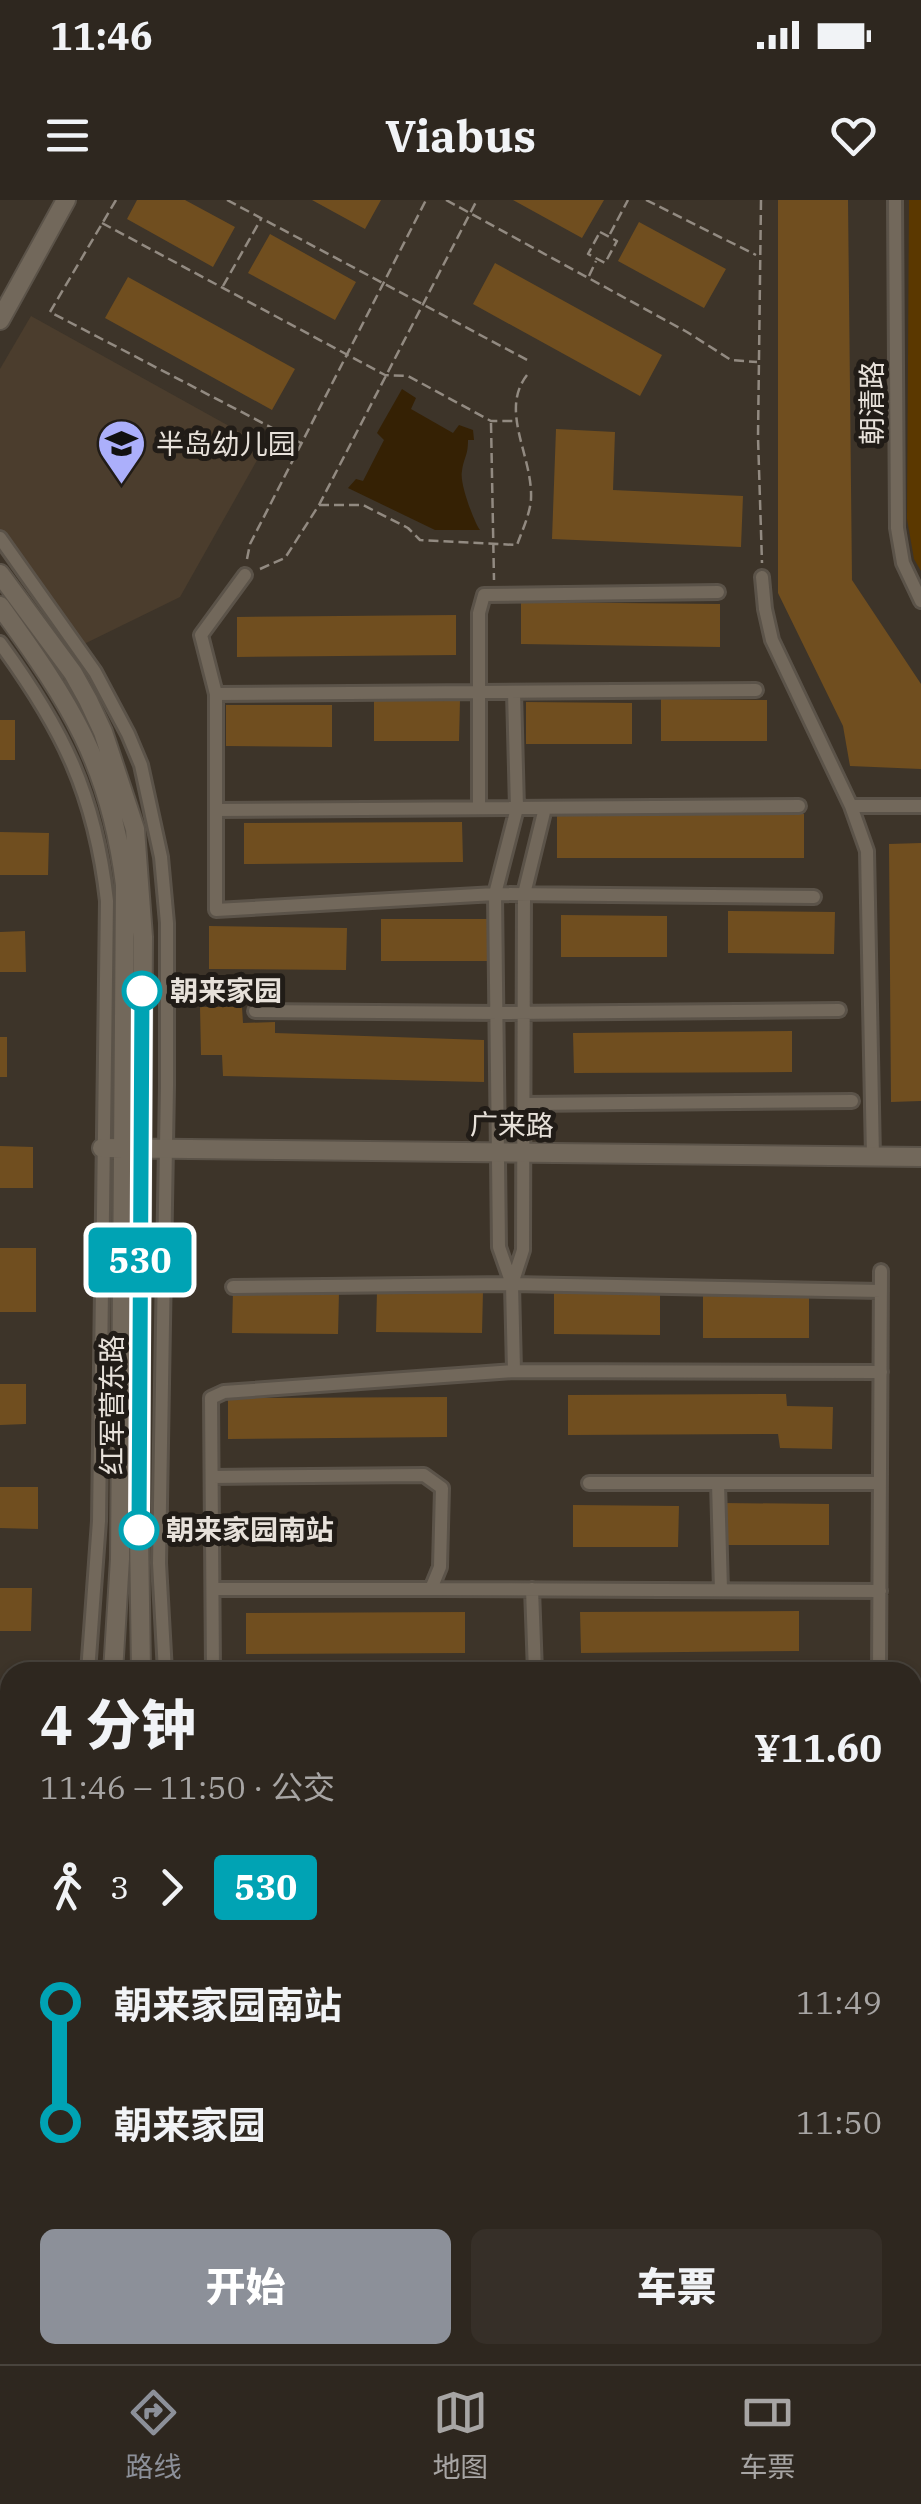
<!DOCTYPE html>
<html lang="zh">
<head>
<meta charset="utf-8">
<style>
	:root { --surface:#2e271f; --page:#362f28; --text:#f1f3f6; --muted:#a7a5a4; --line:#49443d; --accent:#8c9099 }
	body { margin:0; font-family:"IBM Plex Serif","Noto Sans SC",serif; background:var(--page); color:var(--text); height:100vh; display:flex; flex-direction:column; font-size:38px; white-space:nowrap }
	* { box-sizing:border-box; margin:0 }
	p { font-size:32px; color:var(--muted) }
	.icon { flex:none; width:55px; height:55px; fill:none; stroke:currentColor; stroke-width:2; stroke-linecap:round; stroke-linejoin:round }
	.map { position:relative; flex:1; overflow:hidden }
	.panel { position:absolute; left:0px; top:1462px; width:922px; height:702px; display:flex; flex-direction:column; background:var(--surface); border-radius:30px 30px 0 0; box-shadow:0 2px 8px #0004,0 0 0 2px var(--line) }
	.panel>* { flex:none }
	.badge { padding:0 20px; border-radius:8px; font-size:35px; line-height:65px }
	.map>.badge { position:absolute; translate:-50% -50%; box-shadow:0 0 0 5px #fff }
	.legs { display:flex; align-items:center; gap:15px; height:110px; padding:0 40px; font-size:32px }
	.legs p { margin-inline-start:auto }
	.headline { display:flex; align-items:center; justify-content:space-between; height:170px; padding:0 40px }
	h1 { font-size:55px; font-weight:800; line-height:75px }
	.action { display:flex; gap:20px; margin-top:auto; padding:20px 40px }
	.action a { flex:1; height:115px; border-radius:15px; background:var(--accent); color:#fff; font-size:40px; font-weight:800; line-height:115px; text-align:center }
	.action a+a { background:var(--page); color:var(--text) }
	ul { padding:0 40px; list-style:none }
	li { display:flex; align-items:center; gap:35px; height:120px; font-size:38px }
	li i { display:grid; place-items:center; width:15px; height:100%; margin:0 12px; background:currentColor }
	li i::after { content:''; width:25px; height:25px; margin:-12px; border:8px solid; border-radius:50%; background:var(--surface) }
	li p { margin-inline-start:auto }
	li:first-child i { background:linear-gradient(#0000 50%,currentColor 0) }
	li:last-child i { background:linear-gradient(currentColor 50%,#0000 0) }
	.status { display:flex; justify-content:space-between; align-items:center; height:70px; padding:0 50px; background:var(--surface); direction:ltr }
	.status svg { height:28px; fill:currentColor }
	header { display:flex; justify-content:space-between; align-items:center; height:130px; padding:0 40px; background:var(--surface); font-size:45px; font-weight:800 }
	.tabs { display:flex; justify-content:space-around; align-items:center; height:140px; border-top:2px solid var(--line); background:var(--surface); font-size:28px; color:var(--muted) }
	.tabs a { display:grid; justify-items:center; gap:5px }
	.tabs .selected { color:var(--accent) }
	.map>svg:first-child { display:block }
	.built { fill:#4b3d2d }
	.green { fill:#5b3800 }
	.water { fill:#352104 }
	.building { fill:#704e1f }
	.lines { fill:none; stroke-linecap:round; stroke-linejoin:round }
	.street-casing { stroke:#5b5349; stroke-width:18 }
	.secondary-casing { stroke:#5b5349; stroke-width:22 }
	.path { stroke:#928a81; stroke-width:2.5; stroke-dasharray:10 5; stroke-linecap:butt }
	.street { stroke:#72685b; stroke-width:12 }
	.secondary { stroke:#72685b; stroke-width:18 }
	.line-1-casing { stroke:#fff; stroke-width:22 }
	.line-1 { stroke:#00a3b4; stroke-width:15 }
	.stop-1-dot { fill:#fff; stroke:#00a3b4; stroke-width:5 }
	.labels { text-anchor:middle; stroke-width:10; stroke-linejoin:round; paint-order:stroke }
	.street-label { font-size:28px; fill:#e7e1da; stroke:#211c17 }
	.poi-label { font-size:28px; fill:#e7e1da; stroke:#211c17; text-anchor:start }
	.stop-label { font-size:28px; font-weight:bold; fill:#e7e1da; stroke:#211c17; text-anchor:start }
</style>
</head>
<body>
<div class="status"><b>11:46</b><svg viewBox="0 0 49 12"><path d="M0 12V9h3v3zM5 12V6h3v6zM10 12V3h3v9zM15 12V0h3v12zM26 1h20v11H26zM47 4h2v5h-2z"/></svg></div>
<header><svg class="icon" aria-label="menu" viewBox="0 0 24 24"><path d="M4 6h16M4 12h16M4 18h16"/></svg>Viabus<svg class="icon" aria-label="heart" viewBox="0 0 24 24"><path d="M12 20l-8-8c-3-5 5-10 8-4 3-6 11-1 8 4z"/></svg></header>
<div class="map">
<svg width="921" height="2164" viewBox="0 0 921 2164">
	<rect width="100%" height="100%" fill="#3d3429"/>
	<path class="built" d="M31,116l234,130 -85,151 -98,48 -82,-116v-160z"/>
	<path class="green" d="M909,0h12v371l-7,-12 -7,-40z"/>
	<path class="water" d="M402,189l14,9 -5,11 42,24 6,-8 14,5 1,10h-6c0,16 -4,17 -6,31 -3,12 13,53 18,59h-45l-87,-42 8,-9 7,2 21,-41 -7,-7z"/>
	<path class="building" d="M137,0h48l50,27 -22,40 -86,-48z
		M312,0h69l-16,29z
		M513,0h91l-22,38z
		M778,0h70l4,380 69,104v85l-71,-3 -7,-40 -65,-133z
		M639,22l87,47 -22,39 -86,-47z
		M270,34l86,48 -21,38 -87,-47z
		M495,63l167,92 -22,41 -167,-92z
		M128,77l167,92 -23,41 -167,-92z
		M556,229l59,3 -2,58 130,6 -2,51 -189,-8z
		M521,402l199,2v43l-199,-3z
		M456,415v40l-219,2v-40z
		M661,499l106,1v41h-106z
		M374,500h86l-1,41h-85z
		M526,502l106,1v41h-106z
		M226,505h106v42l-106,-1z
		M0,520h15v40h-15z
		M557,614h247v44h-247z
		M462,622l1,40 -219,2v-41z
		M0,632l49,1 -1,42h-48z
		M921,643v258l-30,1 -2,-258z
		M728,711l107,1 -1,42 -106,-1z
		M561,715l106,1v41h-106z
		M381,719h106v42h-106z
		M209,726l138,2 -1,42 -137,-1z
		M25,731l1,41h-26v-40z
		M200,807h42l1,16 32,-1v11l209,7v42l-261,-6 -1,-21h-21z
		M792,831v41l-218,1 -1,-40z
		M0,837h7v40h-7z
		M0,946l33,1v41h-33z
		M0,1048h36v64h-36z
		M233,1091l106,1 -1,42 -106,-1z
		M377,1091h106l-1,42 -106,-1z
		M554,1093h106v42l-106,-1z
		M703,1096l106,1v41h-106z
		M0,1184h26v40l-26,1z
		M786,1194l1,12 46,1 -1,42 -52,-1 -2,-14 -210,1v-40z
		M447,1197v40l-219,2v-41z
		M0,1287h38v42l-38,-1z
		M723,1303l106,1v41h-106z
		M573,1305l106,1 -1,41h-105z
		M0,1388h32l-1,43h-31z
		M799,1411v40l-218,2 -1,-41z
		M465,1412v41l-219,1v-41z
		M0,1737h10v33h-10z
		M912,1781h9v30h-9z
		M0,1884h10v32l-10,-1z
		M0,2030h10v28h-10z
		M544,2155h224v9h-224z"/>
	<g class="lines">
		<defs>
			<path id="street" d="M895,0l2,328 6,35 18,38
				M0,338l95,134 33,62 13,31 20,92 6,66v163l-8,477 6,109
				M245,375l-44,60 15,59v216l279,-16 319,3
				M762,377l3,32 7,31 79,166 16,45 6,306
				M0,443c63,86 95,151 107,258l-8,620 -11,151
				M216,494l540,-4
				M851,606h70
				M479,608v-195l5,-18 234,-3
				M216,610l583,-4
				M255,811l244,2 340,-3
				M524,904l328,-3
				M512,1084l11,-34 1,-356 21,-86
				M233,1087l279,-3 369,7
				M514,1171l-2,-87 -13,-37 -4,-353 22,-86 -3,-116
				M212,1277l212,-2 18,13 -2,79 -9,22h-218
				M589,1283h291
				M718,1283l3,107
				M431,1389l449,2
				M532,1389l3,83
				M213,1472l-2,-274 13,-6 290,-21 367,1
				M879,1472l2,-401"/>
			<path id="secondary" d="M0,120l66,-120
				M0,374l73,99 15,27 15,32 32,97 8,108 -4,597 2,138
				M0,406c70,97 110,157 125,279l-5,674 -7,113
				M102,948l819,9
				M0,1639l10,1
				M912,1653h9
				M0,1682h10
				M912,1697l9,1
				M98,2164v-9
				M129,2164v-9"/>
		</defs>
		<use href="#street" class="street-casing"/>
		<use href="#secondary" class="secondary-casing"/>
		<path class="path" d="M116,0l-66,112 251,131
			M227,0l304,162
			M446,0l241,132 44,28 26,2
			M646,0l110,55
			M761,0l-3,237 4,126
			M102,23l283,152 23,1 83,45h26
			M600,32l17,9 -12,22 -17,-9z
			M610,34l18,-34
			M589,76l7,-15
			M223,86l38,-67
			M491,223l3,157
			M319,305h44l45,23 12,12 97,5c5,-14 13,-31 14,-46 2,-43 -32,-88 -4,-124
			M247,359l3,-15 176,-344
			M260,369l25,-11 34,-53 158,-305"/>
		<use href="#street" class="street"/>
		<use href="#secondary" class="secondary"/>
	</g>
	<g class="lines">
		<defs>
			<path id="line-1" d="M139,1330l3,-539"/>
		</defs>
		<use href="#line-1" class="line-1-casing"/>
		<use href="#line-1" class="line-1"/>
	</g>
	<defs>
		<symbol id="school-pin" viewBox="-11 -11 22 30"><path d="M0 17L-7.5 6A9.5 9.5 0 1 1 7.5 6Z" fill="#abaffb" stroke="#211c17"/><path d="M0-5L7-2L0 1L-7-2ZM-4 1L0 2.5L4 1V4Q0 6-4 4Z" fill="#111"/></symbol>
	</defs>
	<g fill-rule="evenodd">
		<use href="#school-pin" x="94" y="216" width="55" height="75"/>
	</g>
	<g class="stop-1-dot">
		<circle cx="142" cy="791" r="18"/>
		<circle cx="139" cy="1330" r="18"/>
	</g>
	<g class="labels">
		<g class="street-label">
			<text transform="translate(872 203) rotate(-90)" y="10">朝清路</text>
			<text transform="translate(512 925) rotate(1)" y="10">广来路</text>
			<text transform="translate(112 1205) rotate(-90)" y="10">红军营东路</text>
		</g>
		<g class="poi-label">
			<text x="156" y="254">半岛幼儿园</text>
		</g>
		<g class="stop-label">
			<text x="170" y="801">朝来家园</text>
			<text x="166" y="1340">朝来家园南站</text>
		</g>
	</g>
</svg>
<b class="badge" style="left:140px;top:1060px;background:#00a3b4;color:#fff">530</b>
<section class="panel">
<div class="headline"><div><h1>4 分钟</h1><p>11:46 – 11:50 · 公交</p></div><b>¥11.60</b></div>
<div class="legs"><svg class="icon" aria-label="walk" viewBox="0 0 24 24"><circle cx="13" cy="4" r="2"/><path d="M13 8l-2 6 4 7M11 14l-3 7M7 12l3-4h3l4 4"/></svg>3<svg class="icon" aria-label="forward" viewBox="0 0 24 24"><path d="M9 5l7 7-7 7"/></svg><b class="badge" style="background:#00a3b4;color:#fff">530</b></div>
<ul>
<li><i style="color:#00a3b4"></i><b>朝来家园南站</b><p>11:49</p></li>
<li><i style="color:#00a3b4"></i><b>朝来家园</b><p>11:50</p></li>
</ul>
<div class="action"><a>开始</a><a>车票</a></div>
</section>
</div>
<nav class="tabs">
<a class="selected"><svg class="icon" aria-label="directions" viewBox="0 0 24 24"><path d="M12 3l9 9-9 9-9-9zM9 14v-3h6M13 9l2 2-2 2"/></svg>路线</a>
<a><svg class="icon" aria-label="map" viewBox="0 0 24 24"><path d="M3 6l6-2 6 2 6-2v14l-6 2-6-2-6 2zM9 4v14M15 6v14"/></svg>地图</a>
<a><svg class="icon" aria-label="tickets" viewBox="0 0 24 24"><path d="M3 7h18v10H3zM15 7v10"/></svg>车票</a>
</nav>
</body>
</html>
